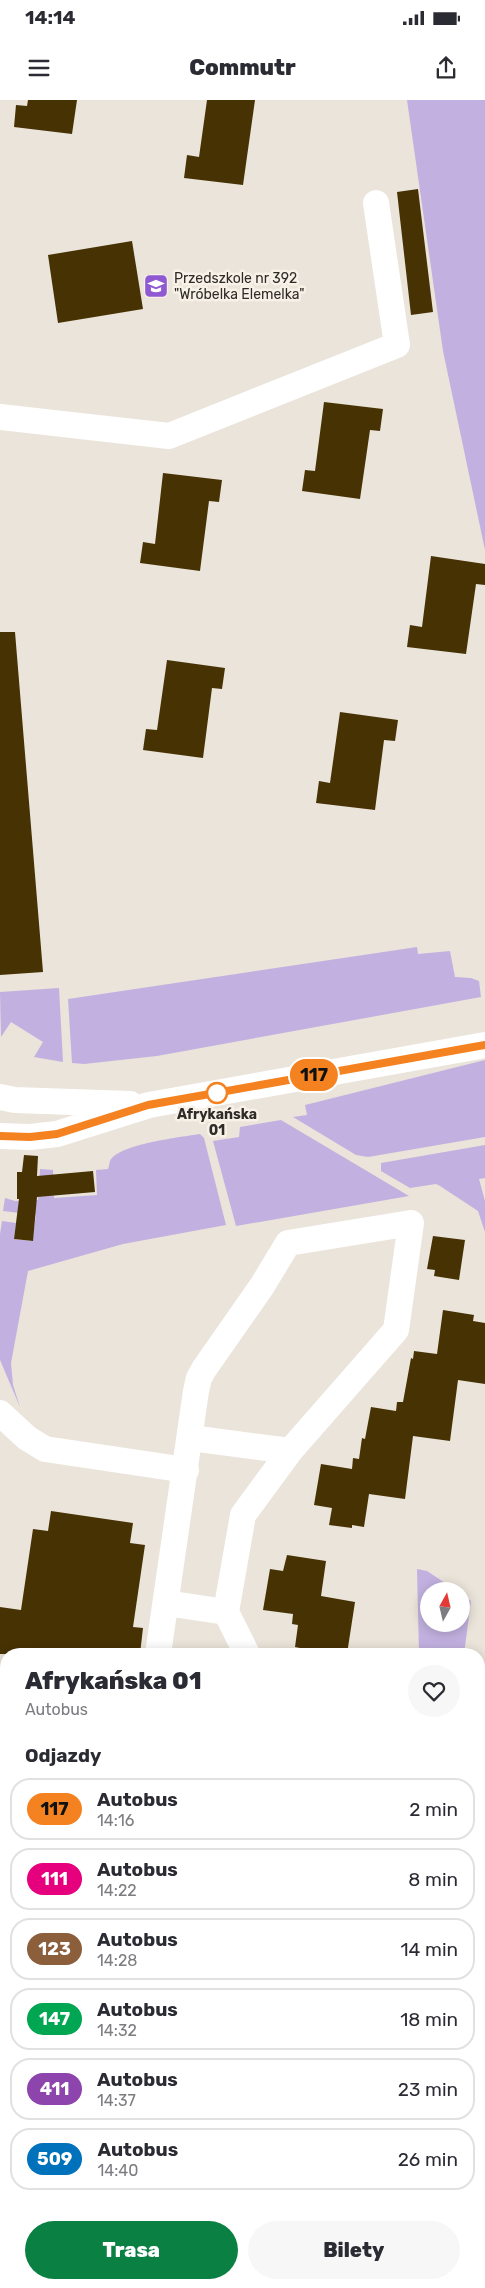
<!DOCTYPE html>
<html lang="pl">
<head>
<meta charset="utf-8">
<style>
	:root { --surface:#fff; --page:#f7f7f7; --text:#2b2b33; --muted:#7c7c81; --line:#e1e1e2; --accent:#0b8043 }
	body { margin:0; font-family:Rubik,sans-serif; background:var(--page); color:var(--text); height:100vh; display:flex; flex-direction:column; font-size:19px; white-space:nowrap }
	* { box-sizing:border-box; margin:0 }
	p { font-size:16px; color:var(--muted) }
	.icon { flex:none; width:28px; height:28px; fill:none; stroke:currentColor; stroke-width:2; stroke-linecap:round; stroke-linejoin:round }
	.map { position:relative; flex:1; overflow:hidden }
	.drawer { position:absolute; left:0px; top:1548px; width:485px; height:641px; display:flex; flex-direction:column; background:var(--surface); border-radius:20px 20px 0 0; box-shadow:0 2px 12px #0003 }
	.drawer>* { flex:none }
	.badge { padding:0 10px; border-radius:16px; font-size:18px; line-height:32px }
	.needle { width:32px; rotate:8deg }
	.tools { position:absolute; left:420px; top:1482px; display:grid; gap:10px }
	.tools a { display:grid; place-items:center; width:50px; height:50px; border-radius:50%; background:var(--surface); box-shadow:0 2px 12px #0003; font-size:25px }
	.map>.badge { position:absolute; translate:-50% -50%; box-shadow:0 0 0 2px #fff }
	h2 { padding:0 25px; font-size:19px; line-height:45px }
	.round { display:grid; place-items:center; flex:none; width:52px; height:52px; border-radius:26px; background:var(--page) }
	.head { display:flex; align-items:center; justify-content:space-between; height:85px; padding:0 25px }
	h1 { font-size:24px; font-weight:800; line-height:38px }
	.cta { display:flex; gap:10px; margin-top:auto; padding:10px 25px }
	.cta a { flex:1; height:58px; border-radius:30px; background:var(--accent); color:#fff; font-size:20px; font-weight:800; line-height:58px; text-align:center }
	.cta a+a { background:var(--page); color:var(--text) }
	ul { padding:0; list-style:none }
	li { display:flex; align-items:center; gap:15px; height:62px; margin:0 10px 8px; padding:0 15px; border:2px solid var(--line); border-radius:20px }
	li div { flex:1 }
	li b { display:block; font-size:19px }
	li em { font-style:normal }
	li .badge { min-width:55px; font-weight:700; text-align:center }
	.status { display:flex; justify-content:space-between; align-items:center; height:35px; padding:0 25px; background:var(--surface); direction:ltr }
	.status svg { height:14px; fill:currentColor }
	header { display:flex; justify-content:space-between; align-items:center; height:65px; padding:0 25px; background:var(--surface); font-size:22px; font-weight:800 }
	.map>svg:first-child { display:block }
	.green { fill:#c2b1e0 }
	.building { fill:#473204 }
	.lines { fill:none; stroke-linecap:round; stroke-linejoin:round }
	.minor { stroke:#fff; stroke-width:26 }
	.line-casing { stroke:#fff; stroke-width:11 }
	.line { stroke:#f58220; stroke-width:8 }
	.stop-dot { fill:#fff; stroke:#f58220; stroke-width:2.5 }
	.labels { text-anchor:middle; stroke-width:5; stroke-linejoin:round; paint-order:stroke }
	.poi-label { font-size:14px; fill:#2e2b28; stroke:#f8f1e7; text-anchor:start }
	.stop-label { font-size:14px; font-weight:bold; fill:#2e2b28; stroke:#f8f1e7 }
</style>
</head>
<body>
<div class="status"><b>14:14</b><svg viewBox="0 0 49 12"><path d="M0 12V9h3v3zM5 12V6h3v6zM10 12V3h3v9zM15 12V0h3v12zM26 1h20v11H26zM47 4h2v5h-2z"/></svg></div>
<header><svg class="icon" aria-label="menu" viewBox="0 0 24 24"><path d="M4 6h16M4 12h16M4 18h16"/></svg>Commutr<svg class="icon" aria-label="share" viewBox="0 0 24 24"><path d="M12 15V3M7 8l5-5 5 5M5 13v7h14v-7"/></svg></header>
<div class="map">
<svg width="485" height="2188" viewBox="0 0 485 2188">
	<rect width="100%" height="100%" fill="#eae4da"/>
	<path class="green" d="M407,0h78v450l-42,-199z
		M417,847l1,7 32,-3 5,26 16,1 8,3 2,16 -324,59 -73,8 -12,-1 -4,-64z
		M59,888l4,74 -29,-5 9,-15 -32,-20 -10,15 -1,-45z
		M485,960v77l-117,20 -12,-2 -63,-38 14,-2 -2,-10z
		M281,1020l128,76 -173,30 -23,-85 26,-4 1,-10z
		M200,1034l4,4 22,87 -103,19 -95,27 -17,92 2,22 7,22 -20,-47v-126l2,-13 14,2 -2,16 18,2 4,-26 -33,-4 2,-13 10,3 23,-1 2,-31 13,1 1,28 43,-3 -1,-25 12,-1c1,-2 1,-5 2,-8 8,-17 72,-24 90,-27z
		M485,1045v33l-6,1 6,22v31l-7,-21 -38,-25 -4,-2 -26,4 -29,-17v-8z
		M417,1469l10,2 30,20h-28v33h32v-29l10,6 -7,53h-45z
		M0,2167l6,1v14l95,1 36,5h-137z"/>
	<path class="building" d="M28,0h49l-5,34 -58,-7 2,-22 11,1z
		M207,0h48l-12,85 -59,-7 3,-23 12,2z
		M418,89l15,123 -22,3 -14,-123z
		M132,141l11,68 -85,14 -10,-68z
		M324,302l59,7 -3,22 -10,-1 -10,69 -58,-8 3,-21 10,1z
		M163,373l59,7 -3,22 -10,-1 -9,70 -60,-8 3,-21 12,2z
		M431,456l54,8v21l-9,-1 -10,70 -59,-7 3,-22 12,2z
		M0,532h15l28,340 -43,3z
		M167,560l58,8 -3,21 -10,-1 -9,70 -60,-8 3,-21 11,1z
		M340,612l58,8 -3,21 -11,-1 -9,70 -59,-7 3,-22 11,2z
		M24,1055l14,1 -1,20 56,-5 2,21 -58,5 -4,44 -19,-2 5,-40h-2v-27h5z
		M433,1136l32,4 -6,40 -25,-4 1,-6 -8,-1z
		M443,1210l31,5 -1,6 12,2v61l-27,-4 -8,61 -37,-5 -8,63 -36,-5 -5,33 -12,-2v3l-23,-3 3,-17 -18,-3 7,-41 31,5 1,-11 6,1 3,-21 3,1 6,-32 25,4 1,-9h6l8,-44 2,1 1,-8 23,3z
		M51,1411l82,12 -3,20 15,2 -12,82 10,1 -3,26h-140v-47l21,3 12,-81 15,2z
		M287,1455l39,6 -5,35 34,6 -8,52h-48l1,-6 -5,-1 3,-22 -6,-1 1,-10 -30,-4 7,-41 13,2z"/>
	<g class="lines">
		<path class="minor" d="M0,317l169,19 228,-91 -21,-142
			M0,997l15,3 115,4
			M0,1036l30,1 27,-3 92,-29 336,-60
			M0,1313l27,25 18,11 141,21
			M191,1338l99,13
			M166,1503l60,9
			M158,1554l38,-263 3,-13 5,-9 58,-83 26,-43 123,-20 -15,107 -106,121 -47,64 -17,97 21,42
			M479,1619l6,-42
			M0,1738l6,1
			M479,1810l6,1
			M479,1880l6,1
			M479,2020l6,1
			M479,2152l6,1
			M379,2182l2,6"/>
	</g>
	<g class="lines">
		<defs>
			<path id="line" d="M0,1036l30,1 27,-3 91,-29 337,-60"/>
		</defs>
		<use href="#line" class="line-casing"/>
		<use href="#line" class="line"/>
	</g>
	<defs>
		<symbol id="school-square" viewBox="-11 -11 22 22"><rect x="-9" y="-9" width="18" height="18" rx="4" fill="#8f59d2" stroke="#f8f1e7"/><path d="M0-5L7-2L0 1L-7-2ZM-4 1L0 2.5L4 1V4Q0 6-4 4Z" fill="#fff"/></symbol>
	</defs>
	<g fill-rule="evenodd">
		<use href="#school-square" x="142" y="172" width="28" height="28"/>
	</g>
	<circle class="stop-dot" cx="217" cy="993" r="10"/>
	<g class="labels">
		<g class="poi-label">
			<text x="174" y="183">Przedszkole nr 392<tspan x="174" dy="16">"Wróbelka Elemelka"</tspan></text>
		</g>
		<g class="stop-label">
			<text x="217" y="1019">Afrykańska<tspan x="217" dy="16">01</tspan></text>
		</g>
	</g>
</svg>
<div class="tools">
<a><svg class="needle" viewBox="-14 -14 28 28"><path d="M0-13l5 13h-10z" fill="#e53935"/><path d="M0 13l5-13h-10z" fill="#7c7c81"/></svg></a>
</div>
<b class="badge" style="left:314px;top:975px;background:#f58220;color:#111">117</b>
<section class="drawer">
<div class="head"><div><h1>Afrykańska 01</h1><p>Autobus</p></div><a class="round"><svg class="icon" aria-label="heart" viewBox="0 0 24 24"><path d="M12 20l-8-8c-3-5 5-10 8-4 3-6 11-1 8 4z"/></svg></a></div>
<h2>Odjazdy</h2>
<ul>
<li><span class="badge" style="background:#f58220;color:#111">117</span><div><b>Autobus</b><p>14:16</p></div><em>2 min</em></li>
<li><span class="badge" style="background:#e6007e;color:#fff">111</span><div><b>Autobus</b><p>14:22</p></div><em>8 min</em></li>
<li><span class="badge" style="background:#8b5e3c;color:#fff">123</span><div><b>Autobus</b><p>14:28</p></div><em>14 min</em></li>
<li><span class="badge" style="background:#00a651;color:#fff">147</span><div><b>Autobus</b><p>14:32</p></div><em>18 min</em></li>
<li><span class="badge" style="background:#8e44ad;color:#fff">411</span><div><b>Autobus</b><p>14:37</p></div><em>23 min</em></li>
<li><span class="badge" style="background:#0072bc;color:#fff">509</span><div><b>Autobus</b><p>14:40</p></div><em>26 min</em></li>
</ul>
<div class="cta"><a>Trasa</a><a>Bilety</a></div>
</section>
</div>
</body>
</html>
